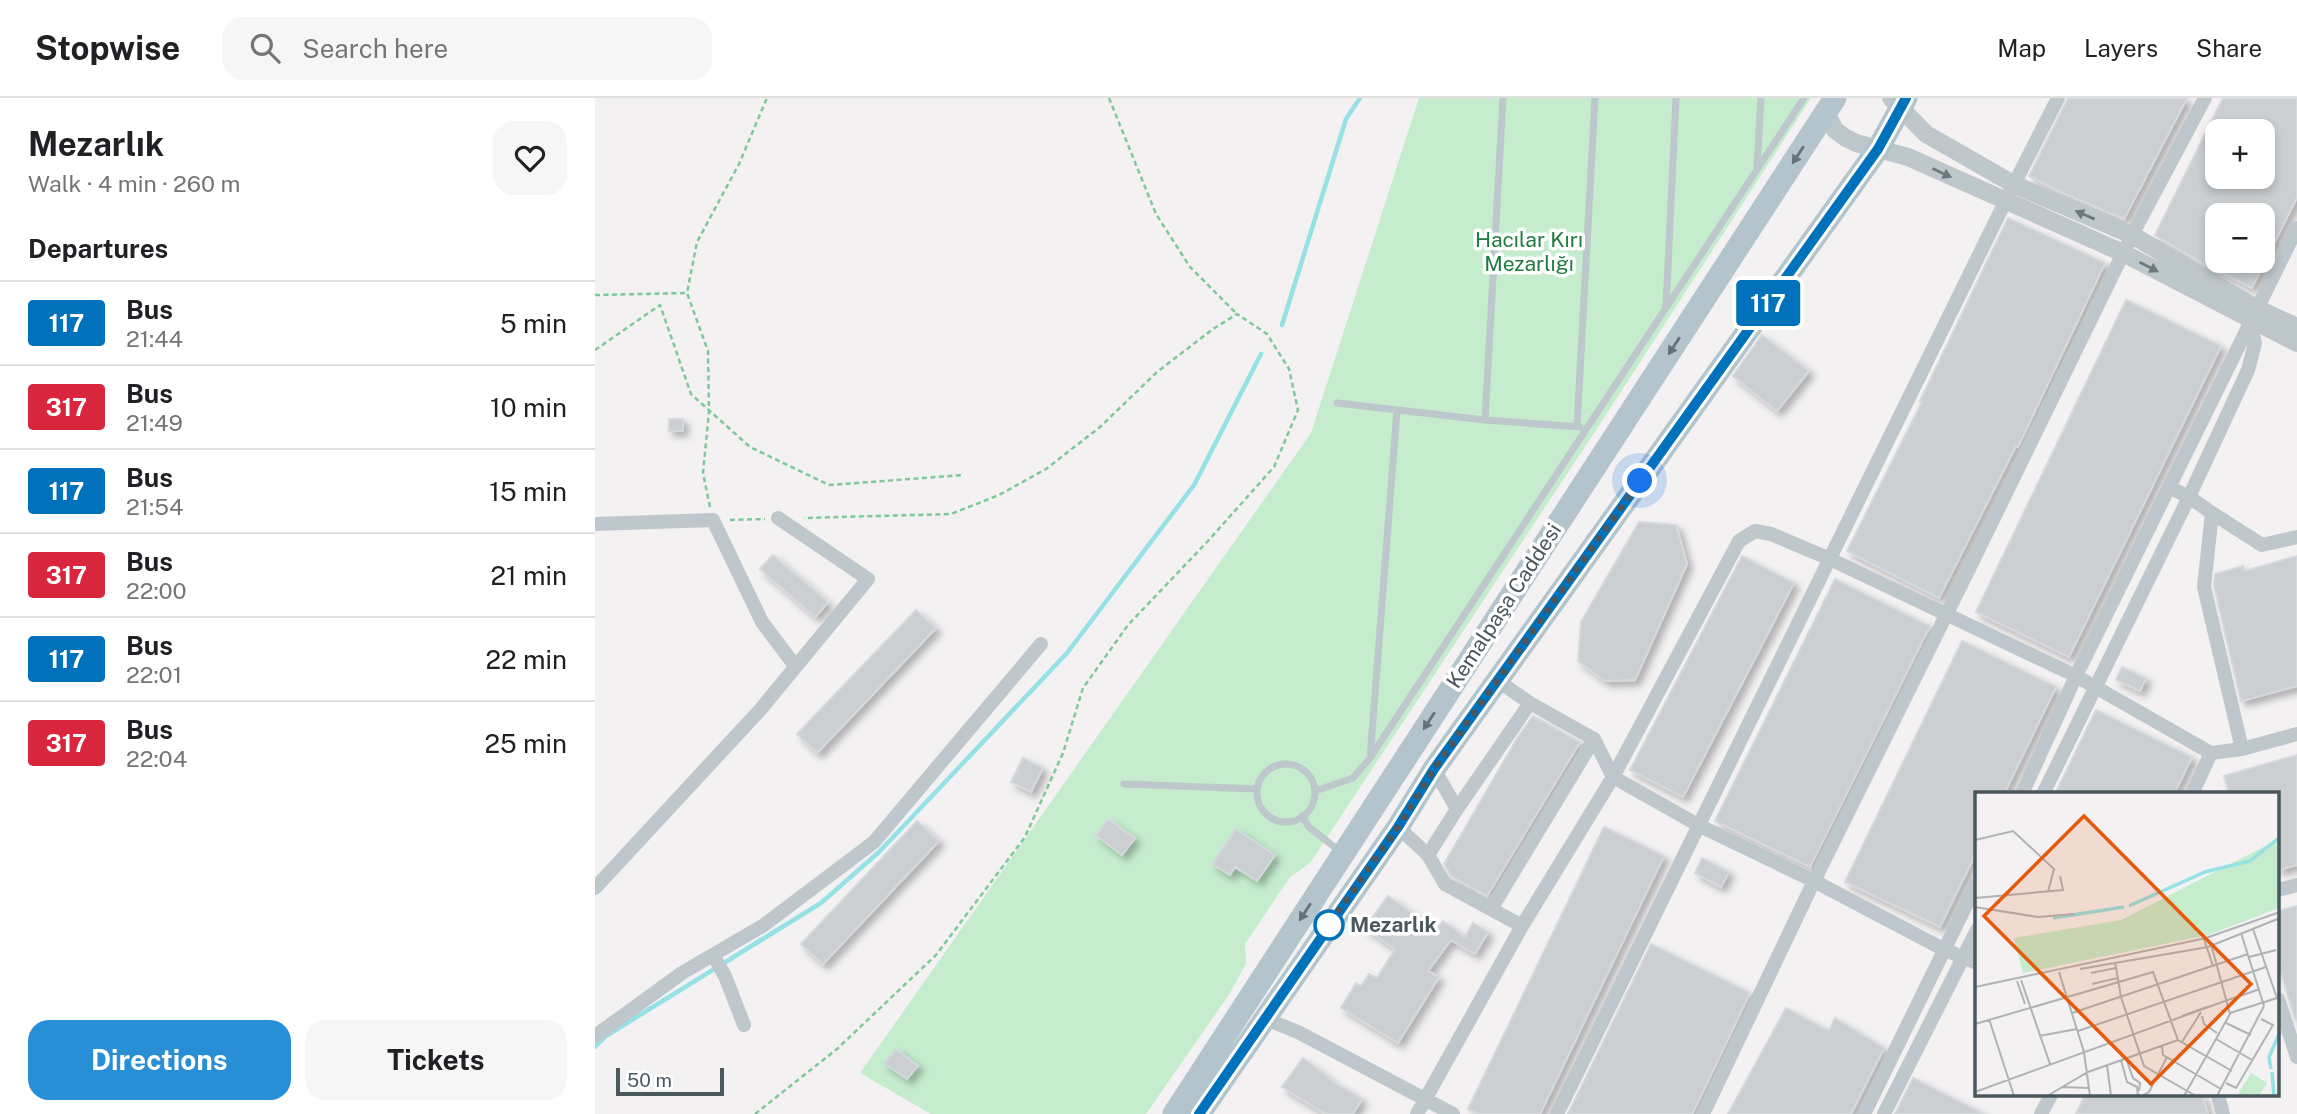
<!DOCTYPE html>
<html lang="en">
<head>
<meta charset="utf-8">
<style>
	:root { --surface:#fff; --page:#f6f6f6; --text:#202124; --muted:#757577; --line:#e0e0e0; --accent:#288ed6 }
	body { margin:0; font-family:"Public Sans",sans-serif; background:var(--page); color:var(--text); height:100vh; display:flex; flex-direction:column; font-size:26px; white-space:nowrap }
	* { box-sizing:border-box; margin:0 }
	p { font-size:23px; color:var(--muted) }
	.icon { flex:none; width:38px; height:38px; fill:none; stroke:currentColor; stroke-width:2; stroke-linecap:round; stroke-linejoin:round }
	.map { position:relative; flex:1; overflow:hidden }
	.panel { display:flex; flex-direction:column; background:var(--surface); width:595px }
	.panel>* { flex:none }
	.badge { padding:0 14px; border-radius:5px; font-size:24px; line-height:46px }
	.buttons { position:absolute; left:1610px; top:21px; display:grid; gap:14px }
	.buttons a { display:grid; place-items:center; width:70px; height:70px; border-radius:14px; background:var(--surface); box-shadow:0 4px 10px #0003; font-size:35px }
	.scale { position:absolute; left:21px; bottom:18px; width:108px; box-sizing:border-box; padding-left:7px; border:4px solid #4a575d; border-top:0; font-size:19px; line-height:24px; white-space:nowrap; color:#4a575d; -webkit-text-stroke:5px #fff; paint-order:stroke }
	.you { position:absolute; width:35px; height:35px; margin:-18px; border:5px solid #fff; border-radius:50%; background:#1a73e8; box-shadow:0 0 0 10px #1a73e833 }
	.map>.badge { position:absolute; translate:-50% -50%; box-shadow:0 0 0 4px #fff }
	h2 { padding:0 28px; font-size:26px; line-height:63px }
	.round { display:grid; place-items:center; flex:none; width:74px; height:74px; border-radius:21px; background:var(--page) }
	.summary { display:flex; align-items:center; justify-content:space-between; height:119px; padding:0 28px }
	h1 { font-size:33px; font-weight:700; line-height:52px }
	.button { display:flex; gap:14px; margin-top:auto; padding:14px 28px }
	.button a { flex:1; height:80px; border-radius:21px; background:var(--accent); color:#fff; font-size:28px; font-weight:700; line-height:80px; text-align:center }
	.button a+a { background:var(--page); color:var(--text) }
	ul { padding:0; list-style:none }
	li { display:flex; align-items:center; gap:21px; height:84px; padding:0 28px; border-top:2px solid var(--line) }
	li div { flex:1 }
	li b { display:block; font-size:26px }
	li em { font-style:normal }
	li .badge { min-width:77px; font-weight:700; text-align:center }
	header { display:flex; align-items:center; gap:42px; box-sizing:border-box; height:98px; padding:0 35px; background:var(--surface); border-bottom:2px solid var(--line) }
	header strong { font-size:33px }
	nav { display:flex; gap:38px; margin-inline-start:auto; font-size:24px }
	.search { width:490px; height:63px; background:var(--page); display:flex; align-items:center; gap:18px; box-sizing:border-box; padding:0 24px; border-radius:21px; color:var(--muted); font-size:26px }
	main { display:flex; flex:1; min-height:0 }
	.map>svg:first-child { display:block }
	.green { fill:#c4eccd }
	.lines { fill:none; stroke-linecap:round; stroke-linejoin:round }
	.stream { stroke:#95e1e6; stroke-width:4.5 }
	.building { fill:#cbcfd2; stroke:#d5d8dc; stroke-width:2; fill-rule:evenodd; filter:url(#shadow) }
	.path { stroke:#7ec899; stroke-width:2.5; stroke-dasharray:5 3.5; stroke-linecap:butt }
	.service { stroke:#bec7cc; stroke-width:7 }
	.minor { stroke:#bec7cc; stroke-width:14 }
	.tertiary { stroke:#bec7cc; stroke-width:18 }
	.primary { stroke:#b3c4cd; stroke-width:23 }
	.oneway { fill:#647279 }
	.oneway2 { fill:#6d797e }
	.line-casing { stroke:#fff; stroke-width:16 }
	.line { stroke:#0072bc; stroke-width:10 }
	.walk { stroke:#4a575d; stroke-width:7; stroke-dasharray:0 12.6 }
	.stop-dot { fill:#fff; stroke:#0072bc; stroke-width:3.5 }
	.labels { text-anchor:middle; stroke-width:7; stroke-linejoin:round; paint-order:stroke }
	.park-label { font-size:21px; fill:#1f7a3f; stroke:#fff }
	.street-label { font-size:21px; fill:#4a575d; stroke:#fff }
	.stop-label { font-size:21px; font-weight:bold; fill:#4a575d; stroke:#fff; text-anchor:start }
	.inset-river { fill:none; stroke:#95e1e6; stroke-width:3.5 }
	.inset-road { fill:none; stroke:#afb3b6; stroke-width:2 }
	.view { fill:#e8590c; fill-opacity:0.15; stroke:#e8590c; stroke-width:3.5 }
	.inset-edge { fill:none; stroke:#4a575d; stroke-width:3.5 }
</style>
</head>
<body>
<header>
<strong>Stopwise</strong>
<div class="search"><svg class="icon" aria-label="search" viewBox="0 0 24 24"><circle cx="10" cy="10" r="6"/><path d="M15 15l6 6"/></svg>Search here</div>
<nav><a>Map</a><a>Layers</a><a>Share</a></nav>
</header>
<main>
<section class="panel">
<div class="summary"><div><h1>Mezarlık</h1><p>Walk · 4 min · 260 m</p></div><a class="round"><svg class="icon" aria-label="heart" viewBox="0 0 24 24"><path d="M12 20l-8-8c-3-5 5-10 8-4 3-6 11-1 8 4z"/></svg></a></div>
<h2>Departures</h2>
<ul>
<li><span class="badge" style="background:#0072bc;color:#fff">117</span><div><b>Bus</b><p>21:44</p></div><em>5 min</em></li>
<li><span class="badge" style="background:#d7263d;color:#fff">317</span><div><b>Bus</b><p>21:49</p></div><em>10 min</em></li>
<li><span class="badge" style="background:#0072bc;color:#fff">117</span><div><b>Bus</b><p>21:54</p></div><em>15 min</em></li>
<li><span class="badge" style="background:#d7263d;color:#fff">317</span><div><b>Bus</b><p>22:00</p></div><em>21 min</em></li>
<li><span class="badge" style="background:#0072bc;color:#fff">117</span><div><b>Bus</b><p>22:01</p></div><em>22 min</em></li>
<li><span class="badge" style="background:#d7263d;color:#fff">317</span><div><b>Bus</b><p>22:04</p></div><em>25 min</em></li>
</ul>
<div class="button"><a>Directions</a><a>Tickets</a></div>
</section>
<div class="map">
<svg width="1702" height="1016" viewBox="0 0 1702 1016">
	<defs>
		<filter id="shadow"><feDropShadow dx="5" dy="5" stdDeviation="3.5" flood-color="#0004"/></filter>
	</defs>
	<rect width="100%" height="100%" fill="#f3f1f1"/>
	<path class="green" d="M824,0h392l-211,326 -290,439 -20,14 -45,67 1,20 -18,32 -82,118h-215l-71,-41 451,-640z"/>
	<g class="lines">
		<path class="stream" d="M687,227l64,-206 14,-21
			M0,949l11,-11 215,-133 58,-51 188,-199 127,-168 67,-131"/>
	</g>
	<path class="building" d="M1473,0h119l-63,121 -61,-26 -34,-17z
		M1628,0h74v99l-45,91 -50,-25 -47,-28zM1622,33h46v46h-46zM1622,117h46v46h-46z
		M1413,120l97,45 -87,184 -2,-1 -77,152 -92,-47 75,-149 -2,-1z
		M1531,202l95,46 -152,311 -93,-45z
		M1167,237l47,36 -32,40 -44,-35z
		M74,321h14v12h-14z
		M1044,424l37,3 11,39 -52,116 -30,1 -27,-20 3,-39z
		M178,457l55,47 -13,15 -55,-48z
		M1147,458l52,27 -111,214 -53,-27z
		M1702,458v130l-56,15 -27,-115 1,-12 28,-8 2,5z
		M1240,481l95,47 -120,241 -95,-46z
		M321,512l20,18 -119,125 -20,-19z
		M1367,543l94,46 -52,107h-27v57l-37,76 -95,-45z
		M1527,569l24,11 -6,13 -24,-11z
		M1501,612l96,47 -18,37h-119z
		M938,618l47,26 -93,154 -35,-19 -8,-13 74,-127z
		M1702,657v110l-19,5v-76h-49l-5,-18z
		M428,660l20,10 -12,24 -20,-10z
		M513,721l27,19 -13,17 -26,-20z
		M322,723l22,20 -116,123 -22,-20z
		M1009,729l60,29 -124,258h-61l-11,-5z
		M641,731l39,26 -18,26 -22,-14 -5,8 -18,-11z
		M1107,760l27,14 -8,15 -26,-14z
		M793,798l48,34 7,-9 22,16 8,-14 15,9 -13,22 -24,-14 -23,31 11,6 -41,66 -57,-35 15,-25 5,3 8,-12 8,4 18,-29 -30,-21z
		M1702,808v113h-2l-17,-56v-52z
		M1056,846l99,49 -52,109 -6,12h-124z
		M1191,910l43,23 6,-13 49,30 -33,66h-123z
		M301,951l22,17 -11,13 -23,-16z
		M708,960l27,20 -1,1 33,20 -9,15h-27l-44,-27z
		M1318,980l71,36h-89z
		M1490,997h117l6,19h-132z"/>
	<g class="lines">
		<path class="path" d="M514,0l47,116 34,53 47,47
			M0,197l92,-2
			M0,252l65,-45 31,89 59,53 79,38 135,-10
			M115,409l-7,-34 6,-61 -1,-61 -21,-58 10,-51 42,-78 28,-66
			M135,422l35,-1
			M160,1016l82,-65 99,-94 89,-118 38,-84 20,-65 45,-63 79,-83 67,-75 24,-57 -9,-41 -22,-35 -30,-20 -24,15 -56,43 -57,55 -54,42 -47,26 -48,19 -147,4"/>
		<path class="service" d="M1162,69l4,-69
			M1071,209l10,-209
			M742,305l148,17 95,7
			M890,322l18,-322
			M982,328l18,-328
			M775,660l434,-660
			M662 695a29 29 0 1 1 58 0a29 29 0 1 1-58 0Z
			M529,686l133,5
			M720,693l38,-13 17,-20 27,-348
			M707,718l7,11 33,26"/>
		<path class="minor" d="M1574,389l20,10 23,16 -8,74 38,162
			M1617,415l50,32 35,-8
			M0,426l118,-4 49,102 33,44
			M903,583l32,22 64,36 19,38 87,49 114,55 129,68 34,14
			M839,671l23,40
			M1427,696l54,-118 221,-448
			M1448,696l146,-297 59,-127 7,-27 -5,-20
			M1597,696l19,-41
			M803,729l30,28 17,29 77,42
			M833,757l29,-46 73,-106
			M0,790l165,-178 108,-131 -90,-61
			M1683,792l19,-5
			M896,811l103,-170
			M118,857l12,21 19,49
			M1683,901l19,58
			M668,920l35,14 155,82
			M0,938l87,-63 82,-48 110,-83 167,-198
			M1623,997l5,19
			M822,1016l105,-188 91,-149 126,-236 16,-10 16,3 59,25 246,117 135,77 31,-4 55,-15
			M962,1016l448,-912 53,-104
			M1108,1016l111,-233 155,-312 163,-334 73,-137
			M1269,1016l113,-231
			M1289,1016l93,-184
			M1446,1016l10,-19"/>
		<path class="tertiary" d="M1296,0l35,36 89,51 117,50 124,73 41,19
			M1231,14l9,18 11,8 10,5 52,14 215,96 174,90"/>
		<path class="primary" d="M579,1016l661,-1016
			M604,1016l199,-287 36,-58 444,-620 28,-51"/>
	</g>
	<defs><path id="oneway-solid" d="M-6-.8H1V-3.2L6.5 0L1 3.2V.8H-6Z" transform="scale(1.75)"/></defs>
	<g class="oneway">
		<use href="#oneway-solid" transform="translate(1203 57) rotate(123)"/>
		<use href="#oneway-solid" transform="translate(1079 248) rotate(123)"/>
		<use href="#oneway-solid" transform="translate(834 623) rotate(123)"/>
		<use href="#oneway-solid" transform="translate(710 814) rotate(123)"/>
	</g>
	<g class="oneway2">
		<use href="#oneway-solid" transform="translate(1347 75) rotate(25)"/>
		<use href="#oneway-solid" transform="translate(1490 117) rotate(-157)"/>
		<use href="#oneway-solid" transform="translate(1554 169) rotate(27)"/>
	</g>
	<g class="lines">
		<defs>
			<path id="line" d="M604,1016l199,-287 36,-58 444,-620 28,-51"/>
		</defs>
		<use href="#line" class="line-casing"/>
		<use href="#line" class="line"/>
		<path class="walk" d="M734,827l-6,8 75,-106 36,-58 206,-288"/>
	</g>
	<circle class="stop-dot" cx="734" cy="827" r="14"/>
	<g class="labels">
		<g class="park-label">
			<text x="934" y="149">Hacılar Kırı<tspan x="934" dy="24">Mezarlığı</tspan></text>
		</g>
		<g class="street-label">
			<text transform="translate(909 508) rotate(-57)" y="7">Kemalpaşa Caddesi</text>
		</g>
		<g class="stop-label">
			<text x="755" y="834">Mezarlık</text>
		</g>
	</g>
	<g transform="translate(1380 694)">
		<rect width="304" height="304" fill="#f3f1f1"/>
		<path d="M304,47v69l-71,27 -185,38 -9,-35 107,-18zM276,281l16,10 -8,13h-22z" fill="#c4eccd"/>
		<path class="inset-river" d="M154,114l76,-34 45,-11 30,-24M78,126l71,-11M296,277l-2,-12 11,-25M297,280l2,24"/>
		<path class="inset-road" d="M0,48l38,-9 41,38 -6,23M0,106l88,-8 -3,-14M0,115l63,10 36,-3M229,147l9,27M274,165l27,-7M140,170l6,35 23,69 52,30M105,177l128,-22 72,-29M84,180l25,80 6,44M116,181l25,-5M46,188l29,84M42,189l8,23M117,192l26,-6M0,195l231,-49 74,-26M250,209l35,-12M97,221l176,-59M255,221l47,-15 -24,-69M207,224l25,-9M227,224l2,8 13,9M14,227l25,77M251,231l25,12M0,232l178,-52 25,68 54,31M103,239l188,-64M64,244l38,-7M241,247l36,21M207,250l19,-30M187,254l1,9 58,34M151,266l7,20 7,5 -1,8M146,268l6,22 10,5 1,9M132,273l4,31M251,291l10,5 37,-63 -12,-6M87,295l27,1M0,300l250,-91M72,304l41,-24 90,-32M167,304l7,-4 18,-35M209,304l46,-82 -19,-70M242,304l47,-90 -23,-73"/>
		<path class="view" d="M109,24l167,168 -100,100 -167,-168z"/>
		<rect width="304" height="304" class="inset-edge"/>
	</g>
</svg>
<div class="buttons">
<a>+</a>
<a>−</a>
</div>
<div class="scale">50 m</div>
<div class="you" style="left:1045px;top:383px"></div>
<b class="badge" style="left:1173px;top:205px;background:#0072bc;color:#fff">117</b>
</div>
</main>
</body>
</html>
